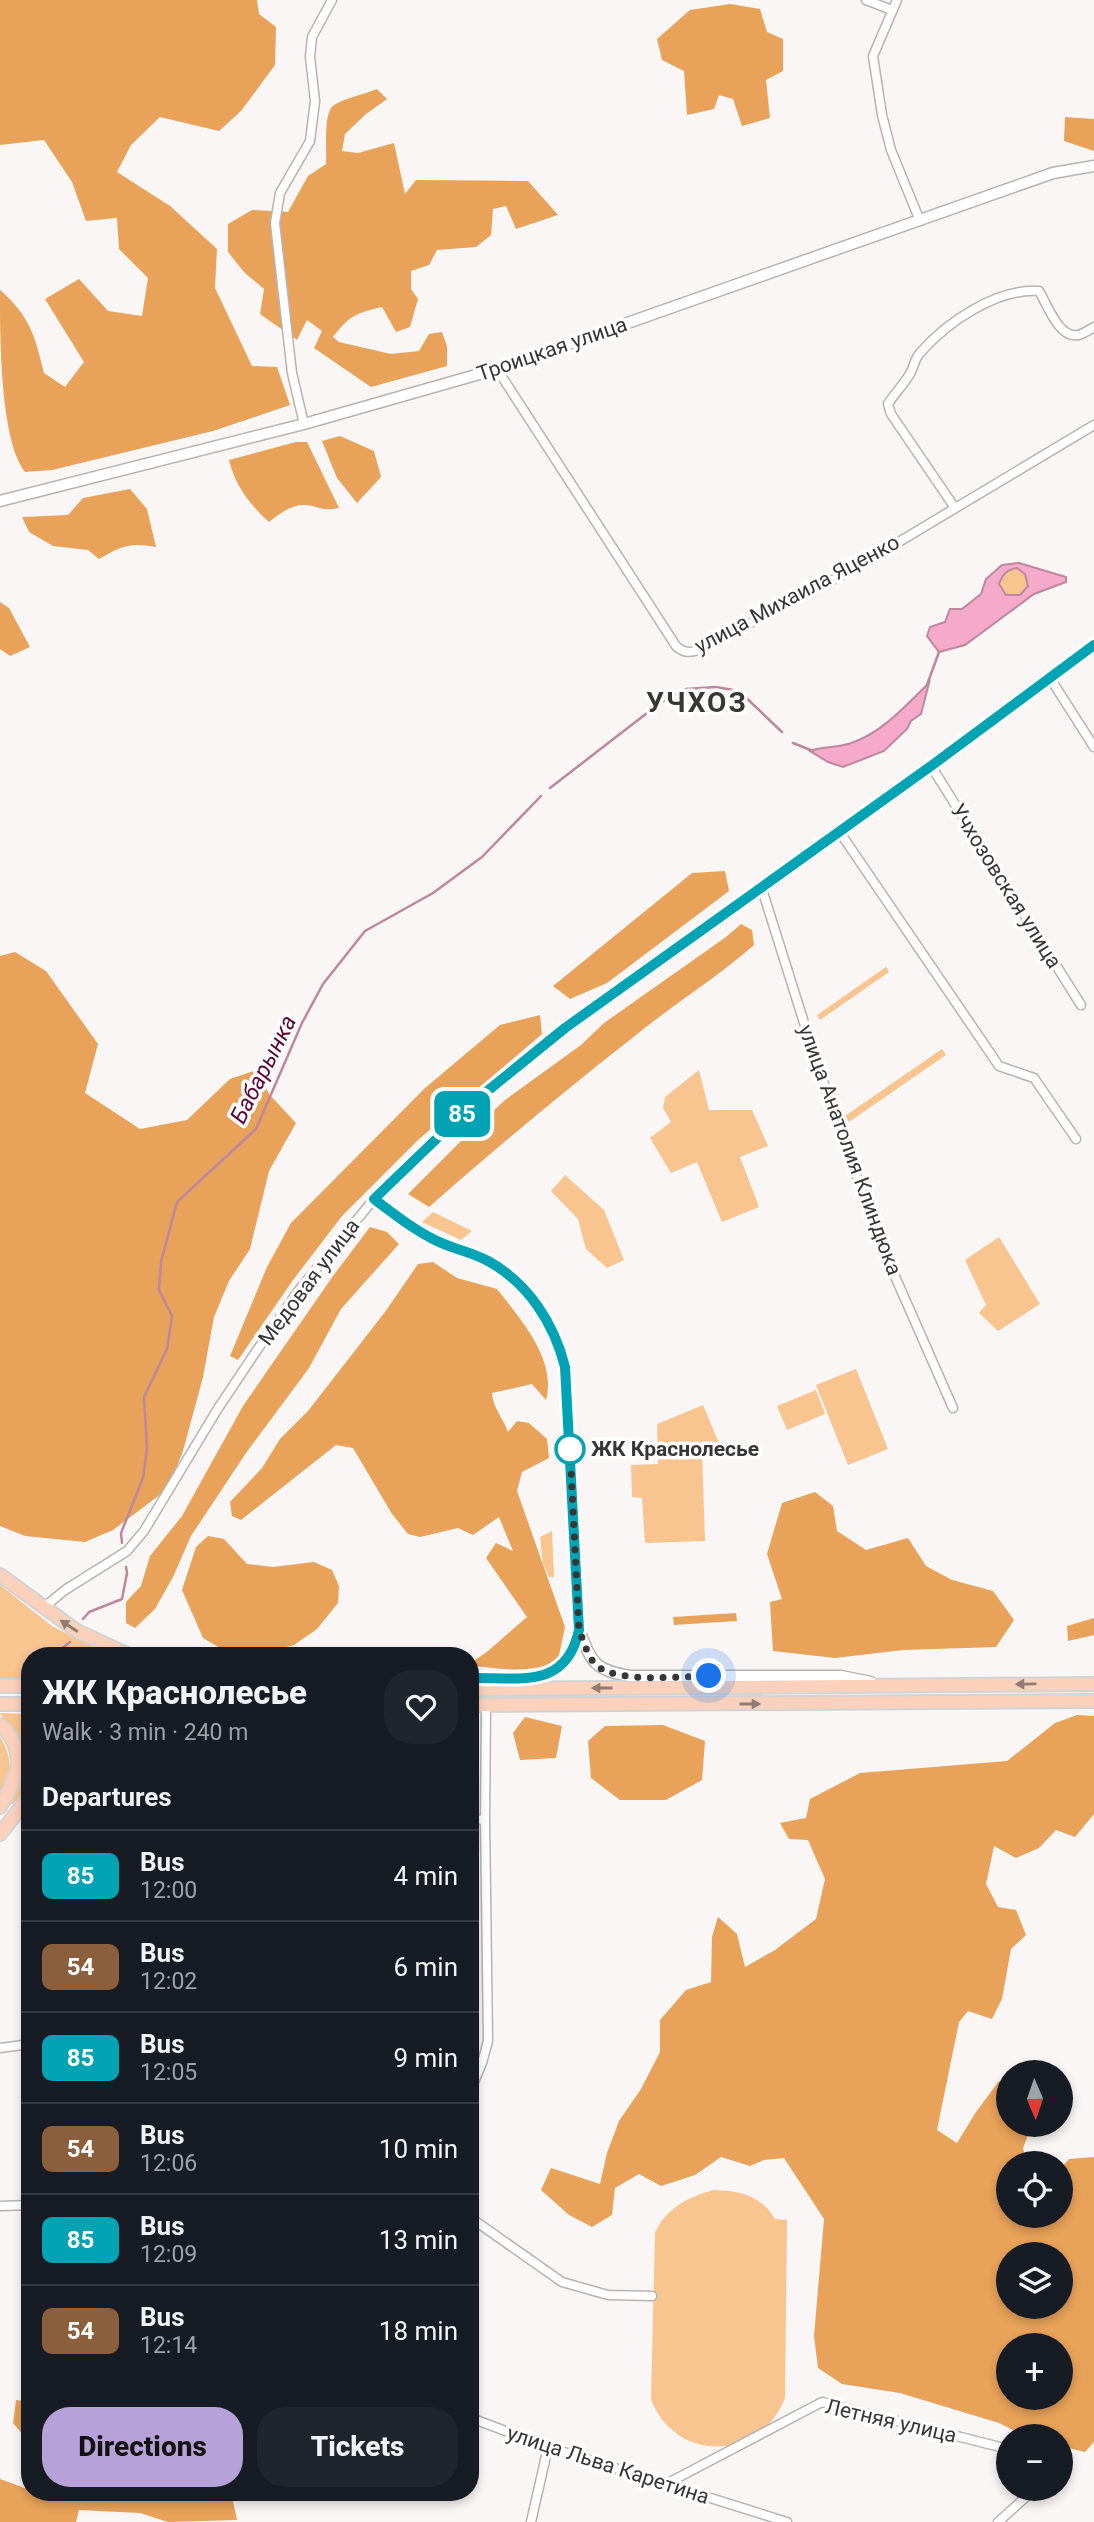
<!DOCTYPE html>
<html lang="en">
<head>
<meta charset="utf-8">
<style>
	:root { --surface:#171b24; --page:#20242c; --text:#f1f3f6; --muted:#9ea1a6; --line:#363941; --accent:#b6a2d9 }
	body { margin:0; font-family:Roboto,sans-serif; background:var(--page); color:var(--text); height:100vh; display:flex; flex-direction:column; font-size:26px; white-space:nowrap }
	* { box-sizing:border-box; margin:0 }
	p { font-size:23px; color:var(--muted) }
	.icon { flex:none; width:38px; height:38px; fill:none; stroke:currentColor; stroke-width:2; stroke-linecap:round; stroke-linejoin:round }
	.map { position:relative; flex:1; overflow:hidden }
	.panel { position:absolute; left:21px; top:1647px; width:458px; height:854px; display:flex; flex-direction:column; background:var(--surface); border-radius:28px; box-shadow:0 4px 10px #0003 }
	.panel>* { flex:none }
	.badge { padding:0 14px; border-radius:10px; font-size:24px; line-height:46px }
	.needle { width:46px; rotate:178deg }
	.controls { position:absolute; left:996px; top:2060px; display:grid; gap:14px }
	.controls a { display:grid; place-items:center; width:77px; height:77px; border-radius:50%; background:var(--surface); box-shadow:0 4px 10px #0003; font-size:35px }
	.you { position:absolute; width:35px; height:35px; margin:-18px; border:5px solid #fff; border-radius:50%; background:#1a73e8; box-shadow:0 0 0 10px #1a73e833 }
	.map>.badge { position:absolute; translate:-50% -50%; box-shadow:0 0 0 4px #fff }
	h2 { padding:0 21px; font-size:26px; line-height:63px }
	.round { display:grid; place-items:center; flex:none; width:74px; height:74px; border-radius:28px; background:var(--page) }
	.head { display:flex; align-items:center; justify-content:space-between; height:119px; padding:0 21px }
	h1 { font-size:33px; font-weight:800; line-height:52px }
	.cta { display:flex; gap:14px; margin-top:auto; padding:14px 21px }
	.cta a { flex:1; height:80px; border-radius:28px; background:var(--accent); color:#111; font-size:28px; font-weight:800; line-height:80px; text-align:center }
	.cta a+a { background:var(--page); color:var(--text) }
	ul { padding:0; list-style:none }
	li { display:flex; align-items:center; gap:21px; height:91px; padding:0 21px; border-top:2px solid var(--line) }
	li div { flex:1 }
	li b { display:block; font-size:26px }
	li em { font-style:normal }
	li .badge { min-width:77px; font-weight:700; text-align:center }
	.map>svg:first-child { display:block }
	.green { fill:#f8c490 }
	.forest { fill:#e8a259; fill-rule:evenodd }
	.water { fill:#f6aaca; stroke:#bd879e; stroke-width:2; fill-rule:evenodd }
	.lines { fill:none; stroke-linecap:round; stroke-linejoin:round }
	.stream { stroke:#bd879e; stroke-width:2.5 }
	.minor-casing { stroke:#b7b3b3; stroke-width:11 }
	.tertiary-casing { stroke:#b7b3b3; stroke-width:13 }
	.primary-casing { stroke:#d3d3d3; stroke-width:16 }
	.minor { stroke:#fff; stroke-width:8 }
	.tertiary { stroke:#fff; stroke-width:10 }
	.primary { stroke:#fbd1bc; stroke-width:12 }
	.oneway { fill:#8f7c72 }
	.line-casing { stroke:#fff; stroke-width:16 }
	.line { stroke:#00a3b4; stroke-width:10 }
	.walk { stroke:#373636; stroke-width:7; stroke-dasharray:0 12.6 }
	.stop-dot { fill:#fff; stroke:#00a3b4; stroke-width:3.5 }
	.labels { text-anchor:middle; stroke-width:7; stroke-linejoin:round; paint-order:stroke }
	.street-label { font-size:21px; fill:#373636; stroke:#fff }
	.stop-label { font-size:21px; font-weight:bold; fill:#373636; stroke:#fff; text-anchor:start }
	.water-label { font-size:23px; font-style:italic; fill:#5a0637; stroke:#fff }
	.district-label { font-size:28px; font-weight:bold; letter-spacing:2px; fill:#393736; stroke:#fff }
</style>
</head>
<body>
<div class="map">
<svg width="1094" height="2522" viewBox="0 0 1094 2522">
	<rect width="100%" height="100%" fill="#faf6f5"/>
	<path class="green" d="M1000 582a14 14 0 1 1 28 0a14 14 0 1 1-28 0Z
		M886,967l3,5 -69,48 -3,-5z
		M942,1049l4,6 -97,67 -4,-6z
		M699,1070l10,40h43l16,36 -28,11 19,50 -37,15 -25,-60 -26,11 -21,-35 21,-16 -8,-14 2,-11z
		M565,1175l39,35 20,50 -17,8 -21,-19 -8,-30 -27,-28z
		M433,1212l39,19 -11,9 -39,-18z
		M999,1237l41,67 -42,27 -19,-18 7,-8 -21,-45z
		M856,1369l32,80 -40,16 -32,-80z
		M816,1390l9,24 -38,16 -10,-24z
		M703,1405l18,43 -19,2 3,91 -60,2 -3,-45 -10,-1 -1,-32 27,-1 -1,-40z
		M552,1531l2,46h-5l-6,-13 -3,-27z
		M0,1585l52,41 56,29 -78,1v23h-30z
		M0,1713l30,1v71l-17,19h-3c15,-22 22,-50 4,-74 -4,-6 -11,-10 -14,-17z
		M0,1737c13,19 12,37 0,57z
		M714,2190c26,1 47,5 61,29l12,1 -2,178c-24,63 -110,66 -134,1l4,-166c10,-24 34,-37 59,-43z"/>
	<path class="forest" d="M0,0h257l2,14 17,13 -1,38 -34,46 -22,20 -59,-14 -29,28 -14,27 53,34 47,43 -2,39 37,78 25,1 13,38 -77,26 -161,39 -27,2c-25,-33 -25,-135 -25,-182 30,26 35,46 44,83l21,14 19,-25 -39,-63 34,-20 29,32 34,5 6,-38 -29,-29 -2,-31 -31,3 -14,-39 -28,-42 -44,5z
		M730,4l30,5 7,23 16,7v32l-17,9 4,38 -28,8 -9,-27 -14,-4 -5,14 -27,6 -3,-44 -22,-11 -5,-21 33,-29z
		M377,89l10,10 -21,15 -21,20 -3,17 16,2 36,-10 11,51 11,-14 112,1 30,34 -42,14 -10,-23 -13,3 -2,26 -15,12 -39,3 -8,15 -18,6v18l7,10 -8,28 -14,5 -14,-25c-26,6 -33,9 -49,30l6,5 52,12 28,-3 10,-17 13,-2 5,14v20l-76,21 -57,-39 8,-17 -15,-11 -10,20 -37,-26 4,-25 -20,-17 -16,-20v-28l24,-14 36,2 20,-36 18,-12c1,-14 -3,-52 8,-59 11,-7 31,-11 43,-16z
		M1065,117l29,2v32l-30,-10z
		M340,436l34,15 7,26 -24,26 -20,-25 -15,-37z
		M296,442h11l32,66c-19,4 -18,-2 -34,-3 -13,-1 -26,9 -36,17 -19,-17 -34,-37 -40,-62z
		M130,489l17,20 9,38c-26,-5 -35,-1 -57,12l-11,-9 -35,-4 -24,-14 -7,-15 46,-2 15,-17z
		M0,602l9,6 21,39 -20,9 -10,-7z
		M725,871l4,20 -122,92 -37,16 -17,-13 139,-113z
		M741,924l11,6 2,15c-39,34 -83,61 -123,94 -69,54 -136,110 -202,168l-21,-13 54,-54 43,-40 76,-55 23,-22 122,-86z
		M15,952l31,19 52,73 -13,49 55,36 47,-9 43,-41 27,-9 12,24 27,29 -27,48 -19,78 -21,32 -15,36 -11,60 -20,74 -10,25 -12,18 -48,36 -28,12 -60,-6 -25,-10v-570z
		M540,1015l2,19 -124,106 -76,76 -49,64 -55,80 -8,-4 37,-89 24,-44 134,-135 75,-63z
		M370,1227l17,5 12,12 -58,65 -32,59 -63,85 -55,83 -18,41 -18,32 -20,19 -9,-5v-21l15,-16 9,-30 32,-40 61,-110 90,-130z
		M433,1262l24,16 40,11c23,30 60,70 49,111l-14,-16 -40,9c1,15 11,25 16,39l9,-11 12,2 18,16 2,19 -27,14 -5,19 48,136 -7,33c-27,15 -58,8 -87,6v-3l17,-12 39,-34 -41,-59 10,-15 17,8 -14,-34 -26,18 -15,-7 -38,9 -12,-3 -16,-20 -39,-66 -17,-3 -95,75 -9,-4 -2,-14 32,-34 18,-29 28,-28 77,-99 33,-48z
		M815,1492l18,14 4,25 29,19 42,-12 18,28 26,14 41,11 21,29 -18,27 -93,3 -68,8 -62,-7 -3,-49 12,-3 -15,-45 15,-51z
		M208,1536l16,3 23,25 26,3 41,-5 18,8 7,16 -1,17 -21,26 -23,16 -30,8 -17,1 -27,-6 -17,-10 -21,-48 14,-43z
		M736,1613l1,8 -63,4 -1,-8z
		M1094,1618v17l-26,6 -1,-15z
		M1077,1715l17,1v98l-19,23 -19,-7 -17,18 -23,10 -22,-12 -8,38 12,23 18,3 10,25 -15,14 -9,50 -10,20 -24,-8 -9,11 -22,108 20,13 19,-31 23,-31 9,6v37l22,1 1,3 -8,20 4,15h-19v53h52l1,-48 8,-9 25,-2v285l-9,10 -24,-6 -1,-10h-35l-26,-13 -99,-30 -58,-9 -24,-16 -4,-32 10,-117 -40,-61 -20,2 -14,6 -29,-9 -26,18 -34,11 -22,-12 -24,14 -3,27 -20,12 -23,-12 -28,-25 10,-22 49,16 7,-31 12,-32 22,-32 19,-37v-32l26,-30 25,-8 1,-45 6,-20 19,17 8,33 30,-17 41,-31 9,-40 -17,-39 -19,-1 -9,-16 26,-5 4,-19 50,-26 147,-12 48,-38zM1008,2254h52v52h-52zM1008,2345h52v53h-52z
		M525,1717l37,9 -6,32 -36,2 -7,-27z
		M663,1725l42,16 -3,39 -36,20h-46l-29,-22 -3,-37 17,-15z
		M16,2400l14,2v41l-17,-20z
		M0,2479l30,11v2l17,4 2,-4h182l6,28 -69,2 -28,-9 -61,-3 -3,12h-76z"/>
	<path class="water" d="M1019,563l47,14v5l-32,12 -69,51 -26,7 -12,-16 3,-9 15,-5 5,-13h12l19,-15 5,-15 16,-14zM1017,568l8,6 3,12 -8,9h-14l-7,-11c4,-10 7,-14 18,-16z
		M929,683l-8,31 -10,7 -4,8 -23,22 -41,16 -15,-5 -18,-11c14,-5 31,-3 44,-9 30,-11 53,-38 75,-59z"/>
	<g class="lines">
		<path class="stream" d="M927,685l12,-33
			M793,743l20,8
			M550,788l110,-85 26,-14 30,-2 23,4 43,41
			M122,1543l-1,-10 22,-55 4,-30 -3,-51 23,-48 5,-33 -13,-26 2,-28 16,-60 79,-73 46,-106 21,-39 42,-53 68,-38 49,-36 59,-61
			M83,1619l6,-7 33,-13 5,-26 -1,-6
			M52,1656l18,-14"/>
		<defs>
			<path id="minor" d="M866,0l26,10
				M897,0l-24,56 9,59 9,35 29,71
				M497,369l179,277c8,7 13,7 23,4l153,-80 242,-145
				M304,424l-12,-51 -17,-150 5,-30 30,-52 5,-40 -5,-44 2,-20 20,-37
				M955,508l-64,-94 -3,-10c7,-11 17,-21 23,-32 3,-6 4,-14 9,-19 27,-31 77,-65 119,-62 8,13 20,48 39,44 5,-1 11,-5 16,-8
				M1050,678l44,69
				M931,766l150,239
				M839,831l160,235 35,12 42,61
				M761,886l56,178 62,176 74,168
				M43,1608l22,-18 62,-39 17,-20 73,-121 38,-57 44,-63 75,-91
				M471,1819l14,1 1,-115
				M0,2048l30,-4
				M471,2089l11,-26 6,-22 -3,-221
				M0,2206l30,-1
				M471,2218l91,64 46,13 44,1
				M471,2418l77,29 239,75
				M666,2484l156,-82 186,47
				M531,2522l17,-75
				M998,2522l38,-34"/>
			<path id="tertiary" d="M0,501l304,-77 193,-55 556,-196 41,-7
				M579,1630c13,33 15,40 51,46h211l30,6
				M471,1678c49,-1 95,12 108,-48l-14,-263c-12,-44 -36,-84 -77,-107 -16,-8 -35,-12 -51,-19 -23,-11 -43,-27 -63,-42l106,-102 85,-69 366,-262 163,-121"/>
			<path id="primary" d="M0,1575l77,56 54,25
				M0,1686h30
				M471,1689l623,-5
				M0,1704h30
				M471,1705l623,-4
				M0,1725c29,25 17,54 0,82
				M0,1834l30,-38"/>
		</defs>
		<use href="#minor" class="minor-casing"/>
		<use href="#tertiary" class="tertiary-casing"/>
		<use href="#primary" class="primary-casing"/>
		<use href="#minor" class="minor"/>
		<use href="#tertiary" class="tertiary"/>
		<use href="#primary" class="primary"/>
	</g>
	<defs><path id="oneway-solid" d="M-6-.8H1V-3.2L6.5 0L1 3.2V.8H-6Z" transform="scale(1.75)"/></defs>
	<g class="oneway">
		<use href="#oneway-solid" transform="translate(69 1626) rotate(-147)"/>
		<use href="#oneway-solid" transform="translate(1026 1684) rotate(179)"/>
		<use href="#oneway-solid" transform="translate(602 1688) rotate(180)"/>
		<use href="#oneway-solid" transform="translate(750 1704)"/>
	</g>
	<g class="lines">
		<defs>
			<path id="line" d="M471,1678c49,-1 95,12 108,-48l-14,-263c-11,-44 -37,-84 -77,-106 -16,-9 -35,-12 -51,-20 -23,-11 -43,-27 -63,-42l106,-102 85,-69 366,-262 163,-121"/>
		</defs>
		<use href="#line" class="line-casing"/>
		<use href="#line" class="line"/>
		<path class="walk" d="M570,1449l9,181c5,11 8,26 17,35 21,19 85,11 113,11"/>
	</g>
	<circle class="stop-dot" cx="570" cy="1449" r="14"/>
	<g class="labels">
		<g class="street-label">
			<text transform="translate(552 349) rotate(-19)" y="7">Троицкая улица</text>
			<text transform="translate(797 594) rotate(-28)" y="7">улица Михаила Яценко</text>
			<text transform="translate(1006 886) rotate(58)" y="7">Учхозовская улица</text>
			<text transform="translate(850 1150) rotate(70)" y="7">улица Анатолия Клиндюка</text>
			<text transform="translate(309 1282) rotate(-53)" y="7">Медовая улица</text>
			<text transform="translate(891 2421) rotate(13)" y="7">Летняя улица</text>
			<text transform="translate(608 2465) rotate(18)" y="7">улица Льва Каретина</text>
		</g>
		<g class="stop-label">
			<text x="591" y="1456">ЖК Краснолесье</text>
		</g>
		<g class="water-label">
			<text transform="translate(263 1069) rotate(-63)" y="8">Бабарынка</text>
		</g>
		<g class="district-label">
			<text x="697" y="712">УЧХОЗ</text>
		</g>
	</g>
</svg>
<div class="controls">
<a><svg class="needle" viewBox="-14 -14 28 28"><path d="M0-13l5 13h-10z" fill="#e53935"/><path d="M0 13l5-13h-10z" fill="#9ea1a6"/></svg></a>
<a><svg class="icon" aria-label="locate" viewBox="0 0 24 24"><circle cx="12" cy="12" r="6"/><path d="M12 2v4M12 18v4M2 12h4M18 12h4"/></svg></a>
<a><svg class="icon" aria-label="layers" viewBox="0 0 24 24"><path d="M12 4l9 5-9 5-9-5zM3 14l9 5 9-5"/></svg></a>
<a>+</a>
<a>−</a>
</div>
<div class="you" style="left:709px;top:1676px"></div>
<b class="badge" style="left:462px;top:1114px;background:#00a3b4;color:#fff">85</b>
<section class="panel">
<div class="head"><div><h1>ЖК Краснолесье</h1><p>Walk · 3 min · 240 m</p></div><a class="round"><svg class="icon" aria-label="heart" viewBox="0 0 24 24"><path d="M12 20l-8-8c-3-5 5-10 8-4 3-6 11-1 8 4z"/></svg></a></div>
<h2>Departures</h2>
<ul>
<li><span class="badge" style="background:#00a3b4;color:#fff">85</span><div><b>Bus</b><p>12:00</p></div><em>4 min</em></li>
<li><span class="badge" style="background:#8b5e3c;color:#fff">54</span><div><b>Bus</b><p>12:02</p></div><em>6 min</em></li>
<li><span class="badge" style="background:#00a3b4;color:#fff">85</span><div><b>Bus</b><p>12:05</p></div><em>9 min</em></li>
<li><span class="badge" style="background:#8b5e3c;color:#fff">54</span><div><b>Bus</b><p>12:06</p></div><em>10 min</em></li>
<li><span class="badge" style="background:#00a3b4;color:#fff">85</span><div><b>Bus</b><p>12:09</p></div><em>13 min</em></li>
<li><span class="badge" style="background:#8b5e3c;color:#fff">54</span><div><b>Bus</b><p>12:14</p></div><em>18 min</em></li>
</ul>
<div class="cta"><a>Directions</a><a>Tickets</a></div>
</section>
</div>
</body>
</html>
